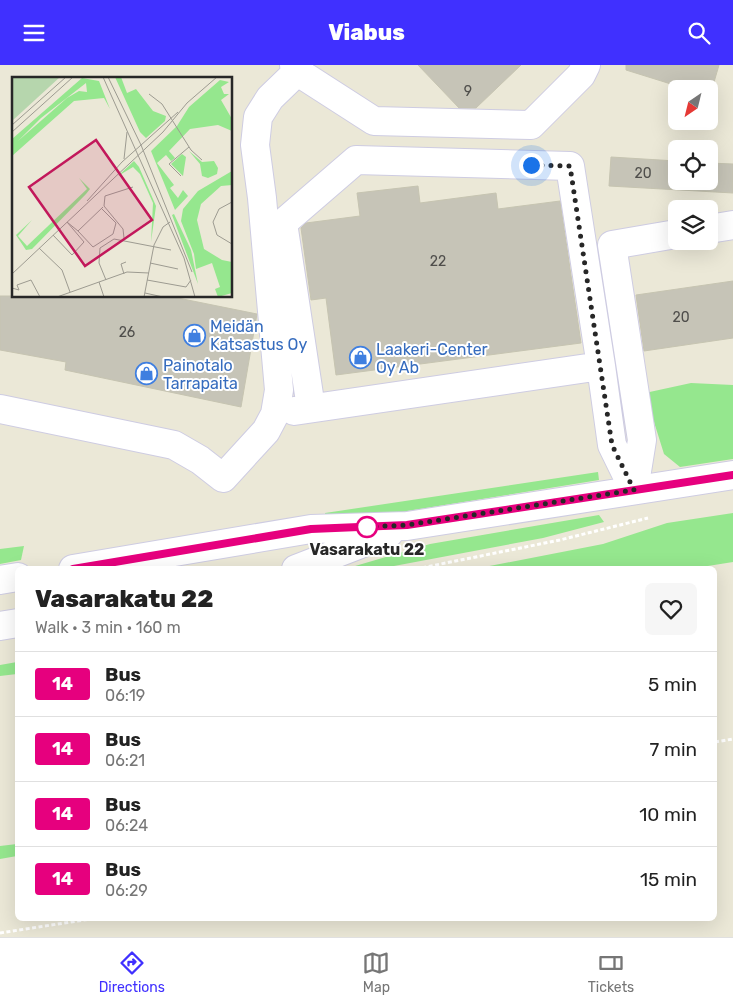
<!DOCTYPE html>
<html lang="en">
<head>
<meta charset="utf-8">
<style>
	:root { --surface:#fff; --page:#f6f6f6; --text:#222; --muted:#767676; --line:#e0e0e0; --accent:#4030ff }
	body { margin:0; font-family:Rubik,sans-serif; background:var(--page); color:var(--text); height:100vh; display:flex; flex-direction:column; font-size:19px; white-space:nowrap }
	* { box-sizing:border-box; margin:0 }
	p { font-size:16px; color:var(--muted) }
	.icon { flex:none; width:28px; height:28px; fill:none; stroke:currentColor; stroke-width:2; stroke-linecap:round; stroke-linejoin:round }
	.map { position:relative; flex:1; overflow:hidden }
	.drawer { position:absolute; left:15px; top:501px; width:702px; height:355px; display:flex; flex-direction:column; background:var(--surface); border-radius:8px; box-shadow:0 5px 20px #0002 }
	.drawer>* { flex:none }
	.badge { padding:0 10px; border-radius:4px; font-size:18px; line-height:32px }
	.needle { width:32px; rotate:215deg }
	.buttons { position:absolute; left:668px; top:15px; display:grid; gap:10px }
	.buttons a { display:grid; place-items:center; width:50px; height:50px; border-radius:8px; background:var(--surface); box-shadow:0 5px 20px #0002; font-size:25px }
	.you { position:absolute; width:25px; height:25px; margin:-12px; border:4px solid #fff; border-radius:50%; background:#1a73e8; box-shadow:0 0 0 8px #1a73e833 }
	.map>.badge { position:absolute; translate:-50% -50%; box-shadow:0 0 0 2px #fff }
	.round { display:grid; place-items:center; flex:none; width:52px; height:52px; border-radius:8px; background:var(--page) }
	.overview { display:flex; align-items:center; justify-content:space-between; height:85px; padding:0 20px }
	h1 { font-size:24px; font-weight:800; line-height:38px }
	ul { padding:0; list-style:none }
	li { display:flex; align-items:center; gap:15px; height:65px; padding:0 20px; border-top:1px solid var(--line) }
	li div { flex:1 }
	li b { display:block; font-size:19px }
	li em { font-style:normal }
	li .badge { min-width:55px; font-weight:700; text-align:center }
	header { display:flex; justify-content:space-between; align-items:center; height:65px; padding:0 20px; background:var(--accent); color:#fff; font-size:22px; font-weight:800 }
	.dock { display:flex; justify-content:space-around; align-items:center; height:70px; border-top:1px solid var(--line); background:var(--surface); font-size:14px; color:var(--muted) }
	.dock a { display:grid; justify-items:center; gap:2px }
	.dock .current { color:var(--accent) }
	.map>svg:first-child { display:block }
	.green { fill:#95e78e }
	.building { fill:#c6c4b7; stroke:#c6c4b1 }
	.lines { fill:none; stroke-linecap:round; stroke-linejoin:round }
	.minor-casing { stroke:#cecce2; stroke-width:30 }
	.path { stroke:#fff; stroke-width:3; stroke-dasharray:4 2.5; stroke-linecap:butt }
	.minor { stroke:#fff; stroke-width:28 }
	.line-casing { stroke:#fff; stroke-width:11 }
	.line { stroke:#e6007e; stroke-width:8 }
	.walk { stroke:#272727; stroke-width:5; stroke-dasharray:0 9 }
	.stop-dot { fill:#fff; stroke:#e6007e; stroke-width:2.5 }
	.labels { text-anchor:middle; stroke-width:4; stroke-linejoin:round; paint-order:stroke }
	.number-label { font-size:14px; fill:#4f4e4b }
	.shop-label { font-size:16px; fill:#366cbe; stroke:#fff; text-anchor:start }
	.stop-label { font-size:16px; font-weight:bold; fill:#272727; stroke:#fff }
	.inset-road { fill:none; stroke:#9d9b91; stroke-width:1 }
	.view { fill:#c2185b; fill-opacity:0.15; stroke:#c2185b; stroke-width:2.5 }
	.inset-edge { fill:none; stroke:#272727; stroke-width:2.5 }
</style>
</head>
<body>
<header><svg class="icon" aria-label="menu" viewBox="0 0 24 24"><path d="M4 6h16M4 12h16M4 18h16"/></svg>Viabus<svg class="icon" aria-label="search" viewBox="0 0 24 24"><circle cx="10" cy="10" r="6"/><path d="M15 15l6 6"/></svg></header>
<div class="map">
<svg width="733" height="872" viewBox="0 0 733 872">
	<rect width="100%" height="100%" fill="#ebe8d7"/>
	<path class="green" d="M691,318l42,2v74l-53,8 -16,-13 -19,-61z
		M598,407l1,8 -272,44 -2,-11z
		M733,448v49l-44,7h-215l129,-25 64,-21z
		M599,450l5,7 -61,16 -165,31h-33l85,-25z
		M24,481l-3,14 -21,4v-15z
		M17,597v12l-17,2v-11z
		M17,779v12l-17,3v-13z"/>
	<path class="building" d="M418,0h103l-45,43h-17z
		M626,0h93l-7,24h-25l-61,-19z
		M611,92l65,4v20h33v-18l24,1v29l-124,-7z
		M418,121l2,17 76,-10 2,16 62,-8 21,142 -245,32 -10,-77 -15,2 -10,-72 5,-5 54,-7 -3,-23z
		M733,216v57l-89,13 -8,-56z
		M0,231h168l89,18 -16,93 -176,-37 1,-8 -66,-12z"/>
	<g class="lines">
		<defs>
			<path id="minor" d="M294,0l10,11 70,45 157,4 50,-50 5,-10
				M709,164l24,-4
				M311,343l-28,-185 73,-63 214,6 31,200
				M0,344l174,36 26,15 23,18 43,-47 9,-17 4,-24 -17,-192 -7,-53 3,-28 12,-19 29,-28
				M294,346l307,-45 11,79 22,45
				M634,425l8,-50 -30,-195 64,-11
				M73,504l238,-40 96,-3 326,-51
				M296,504l93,-36
				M0,515l18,-3
				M0,561l18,-3"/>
		</defs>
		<use href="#minor" class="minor-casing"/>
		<path class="path" d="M416,504l144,-29 88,-22
			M715,677l18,-3
			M0,868l90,-14"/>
		<use href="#minor" class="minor"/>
	</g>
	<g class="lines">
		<defs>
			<path id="line" d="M73,504l238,-40 96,-4 326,-50"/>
		</defs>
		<use href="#line" class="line-casing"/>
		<use href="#line" class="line"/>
		<path class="walk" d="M367,462l40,-2 227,-35 -22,-45 -42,-279 -39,-1"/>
	</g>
	<defs>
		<symbol id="shop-ring" viewBox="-11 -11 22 22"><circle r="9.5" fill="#fff" stroke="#3f7fe0" stroke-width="1.5"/><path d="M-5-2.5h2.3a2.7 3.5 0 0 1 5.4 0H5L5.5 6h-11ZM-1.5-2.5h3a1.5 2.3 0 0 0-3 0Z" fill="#3f7fe0"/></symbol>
	</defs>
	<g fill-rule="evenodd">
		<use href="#shop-ring" x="182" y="258" width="25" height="25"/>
		<use href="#shop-ring" x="348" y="280" width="25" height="25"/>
		<use href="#shop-ring" x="134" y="296" width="25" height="25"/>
	</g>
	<circle class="stop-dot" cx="367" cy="462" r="10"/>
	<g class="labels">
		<g class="number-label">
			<text x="468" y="31">9</text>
			<text x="643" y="113">20</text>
			<text x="438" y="201">22</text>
			<text x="681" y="257">20</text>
			<text x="127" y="272">26</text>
		</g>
		<g class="shop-label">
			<text x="210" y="267">Meidän<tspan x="210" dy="18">Katsastus Oy</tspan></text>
			<text x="376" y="290">Laakeri-Center<tspan x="376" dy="18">Oy Ab</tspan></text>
			<text x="163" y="306">Painotalo<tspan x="163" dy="18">Tarrapaita</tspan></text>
		</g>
		<g class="stop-label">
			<text x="367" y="490">Vasarakatu 22</text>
		</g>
	</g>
	<g transform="translate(12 12)">
		<rect width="220" height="220" fill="#ebe8d7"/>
		<path d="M103,0h6l6,16 9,-4 17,22 13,5 -1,5 -19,17 -6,-6zM70,1l17,3 11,28 -6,-11 -30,3 -62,55v-17zM74,6l1,9 -8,-1 -12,7 -49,43 23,-23zM208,3l9,2 -8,5 3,7h5l-8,6 11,19v12l-14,-6 -28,4 -21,22 6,7 -4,3 -5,-6 -9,8 17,22 -4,3 8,10 5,-8 5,6 -13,14 -24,-59 26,-25 12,-19zM177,74l13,11 12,-1 4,7 -1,6 -9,4 -6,-2 -2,-12zM170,77l4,3 -3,19 -12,-12zM122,84l5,6 17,39 -5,36 2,-39 -13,-29 -7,-7 -15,9zM220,94v14l-11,1 -20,18 -4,16 7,29 18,11 10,2v31l-14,4 -3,-8 5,-2 -8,-24 -16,6 -2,-15 -13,-33 2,-12 15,-18zM67,101l11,11 -4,5 -54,55 -6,1 -10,-15 16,-15 -14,16 9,10 60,-57zM162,137l17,36 7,34 -26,-69z" fill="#95e78e" fill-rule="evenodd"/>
		<path d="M0,0h48l-48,44z" fill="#b6d6ad"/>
		<path class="inset-road" d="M91,0l81,181 11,39M96,0l33,68 51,127M137,17l13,10 29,46 11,10M175,26l30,-26M0,48l54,-48M0,55l61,-55M112,82l3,-27M169,99l-12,-12 20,-17M75,124l35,-39 56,-50M220,125l-13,7 -6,13 4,13 15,9M55,145l11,9 25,-24M66,154l15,16 20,-13 3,-11 -15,-15M41,158l19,20 12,-13 -17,-20M112,161l-1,-9 -19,-23 1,-10 28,-9M27,171l23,22 8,22M138,186l28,6M0,197l151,-142 24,-29M112,197l-3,-10 5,-2M94,203l-7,-17 1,-15 14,-9 57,11M135,203l39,7 5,-7M87,205l5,15M0,211l7,2 -2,-5 14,-5 9,17M133,216l18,4M45,220l70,-25 22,1M132,220l10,-52 9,-18 7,-5"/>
		<path class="view" d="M84,63l56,80 -67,46 -56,-79z"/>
		<rect width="220" height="220" class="inset-edge"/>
	</g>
</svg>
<div class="buttons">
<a><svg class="needle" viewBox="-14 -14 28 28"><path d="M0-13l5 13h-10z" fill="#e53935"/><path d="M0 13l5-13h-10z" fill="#767676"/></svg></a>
<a><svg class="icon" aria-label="locate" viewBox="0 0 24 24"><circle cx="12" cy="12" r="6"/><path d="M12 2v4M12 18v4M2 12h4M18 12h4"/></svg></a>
<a><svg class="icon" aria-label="layers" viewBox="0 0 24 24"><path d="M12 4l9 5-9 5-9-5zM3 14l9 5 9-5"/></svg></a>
</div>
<div class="you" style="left:531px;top:100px"></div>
<section class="drawer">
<div class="overview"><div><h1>Vasarakatu 22</h1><p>Walk · 3 min · 160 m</p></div><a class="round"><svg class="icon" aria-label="heart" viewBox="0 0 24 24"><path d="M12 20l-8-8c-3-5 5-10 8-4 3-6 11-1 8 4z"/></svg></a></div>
<ul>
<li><span class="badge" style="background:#e6007e;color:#fff">14</span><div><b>Bus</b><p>06:19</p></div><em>5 min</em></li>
<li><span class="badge" style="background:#e6007e;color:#fff">14</span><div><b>Bus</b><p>06:21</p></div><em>7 min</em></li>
<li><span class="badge" style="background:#e6007e;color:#fff">14</span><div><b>Bus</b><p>06:24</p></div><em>10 min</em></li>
<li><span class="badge" style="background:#e6007e;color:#fff">14</span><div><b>Bus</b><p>06:29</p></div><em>15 min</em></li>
</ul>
</section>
</div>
<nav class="dock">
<a class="current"><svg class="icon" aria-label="directions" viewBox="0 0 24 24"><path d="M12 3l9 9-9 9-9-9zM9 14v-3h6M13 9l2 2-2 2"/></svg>Directions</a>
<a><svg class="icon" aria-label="map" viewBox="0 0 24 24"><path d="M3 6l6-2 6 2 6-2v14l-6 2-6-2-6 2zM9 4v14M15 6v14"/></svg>Map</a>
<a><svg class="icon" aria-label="tickets" viewBox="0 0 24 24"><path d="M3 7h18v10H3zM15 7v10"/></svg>Tickets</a>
</nav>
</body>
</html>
